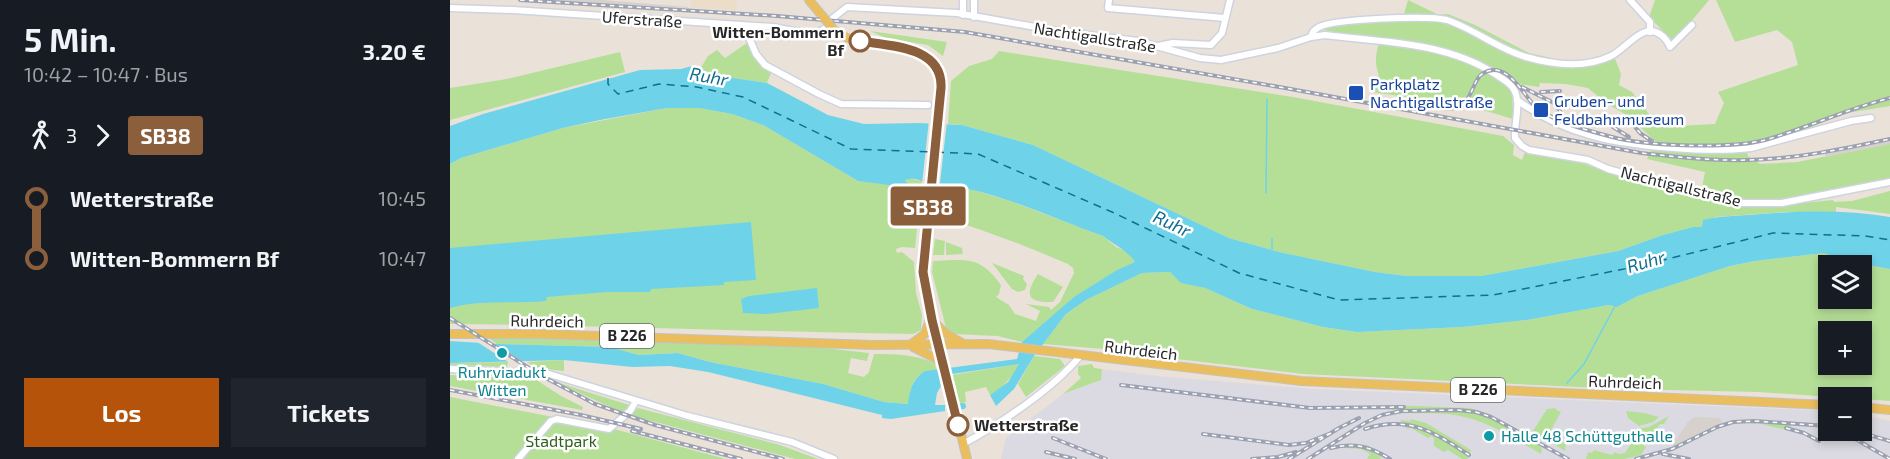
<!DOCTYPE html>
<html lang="de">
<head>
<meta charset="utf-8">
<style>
	:root { --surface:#171b24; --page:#20242c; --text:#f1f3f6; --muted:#9ea1a6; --accent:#b45309 }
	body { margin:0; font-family:"Exo 2",sans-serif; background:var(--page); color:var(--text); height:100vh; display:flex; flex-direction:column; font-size:22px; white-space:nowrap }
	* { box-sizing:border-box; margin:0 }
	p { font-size:20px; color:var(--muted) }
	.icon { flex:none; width:33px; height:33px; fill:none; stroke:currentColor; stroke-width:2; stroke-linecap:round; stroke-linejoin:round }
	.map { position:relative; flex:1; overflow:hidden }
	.panel { display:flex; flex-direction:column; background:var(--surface); width:450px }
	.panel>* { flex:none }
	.badge { padding:0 12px; border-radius:4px; font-size:21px; line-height:39px }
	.buttons { position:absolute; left:1368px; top:255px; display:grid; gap:12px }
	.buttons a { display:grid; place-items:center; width:54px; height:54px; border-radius:0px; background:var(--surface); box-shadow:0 3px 9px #0003; font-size:30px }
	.map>.badge { position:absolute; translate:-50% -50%; box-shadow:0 0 0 3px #fff }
	.legs { display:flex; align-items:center; gap:9px; height:66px; padding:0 24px; font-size:20px }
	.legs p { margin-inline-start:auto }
	.summary { display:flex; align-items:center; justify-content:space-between; height:102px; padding:0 24px }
	h1 { font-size:33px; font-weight:700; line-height:45px }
	.cta { display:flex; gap:12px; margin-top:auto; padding:12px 24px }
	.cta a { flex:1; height:69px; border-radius:0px; background:var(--accent); color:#fff; font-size:24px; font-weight:700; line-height:69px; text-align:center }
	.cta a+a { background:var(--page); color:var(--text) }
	ul { padding:0 24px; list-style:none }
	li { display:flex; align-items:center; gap:21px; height:60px; font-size:22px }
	li i { display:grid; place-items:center; width:9px; height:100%; margin:0 8px; background:currentColor }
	li i::after { content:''; width:15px; height:15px; margin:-8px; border:4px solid; border-radius:50%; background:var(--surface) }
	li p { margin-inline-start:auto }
	li:first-child i { background:linear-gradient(#0000 50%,currentColor 0) }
	li:last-child i { background:linear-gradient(currentColor 50%,#0000 0) }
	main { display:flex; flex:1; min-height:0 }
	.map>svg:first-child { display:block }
	.industrial { fill:#dbdae2 }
	.education { fill:#ebddc8 }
	.green { fill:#b5df97; fill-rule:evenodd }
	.plaza { fill:#d6d1cc }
	.water { fill:#6ed3e9 }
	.pier { fill:#eae1d9 }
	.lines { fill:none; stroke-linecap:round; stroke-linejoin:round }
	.stream { stroke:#6ed3e9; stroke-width:1.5 }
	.canal { stroke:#6ed3e9; stroke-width:6 }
	.ferry { stroke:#126f91; stroke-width:1.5; stroke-dasharray:8 6; stroke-linecap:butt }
	.minor-casing { stroke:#ced3e0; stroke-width:9 }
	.major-casing { stroke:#c3c3c3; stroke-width:10 }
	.minor { stroke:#fff; stroke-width:6 }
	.major { stroke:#ebbe5d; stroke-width:8 }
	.rail-casing { stroke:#9ca1b1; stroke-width:4 }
	.rail { stroke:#fff; stroke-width:1.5; stroke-dasharray:4.5; stroke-linecap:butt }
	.major-bridge-casing { stroke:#c3c3c3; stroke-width:10; stroke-linecap:butt }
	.major-bridge { stroke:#ebbe5d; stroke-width:8 }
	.line-1-casing { stroke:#fff; stroke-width:14 }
	.line-1 { stroke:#8b5e3c; stroke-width:9 }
	.stop-1-dot { fill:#fff; stroke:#8b5e3c; stroke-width:3 }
	.transit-dot { fill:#1a4fb4; stroke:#fff; stroke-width:2 }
	.culture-dot { fill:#0f9aa8; stroke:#fff; stroke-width:2 }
	.labels { text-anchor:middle; stroke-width:5; stroke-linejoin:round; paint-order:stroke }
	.shield { fill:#fff; stroke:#686868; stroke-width:1.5 }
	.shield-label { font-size:15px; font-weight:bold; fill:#272727 }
	.street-label { font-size:16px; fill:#272727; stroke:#fff }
	.stop-label { font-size:16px; font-weight:bold; fill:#272727; stroke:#fff; text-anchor:end }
	.transit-label { font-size:16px; fill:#164399; stroke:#fff; text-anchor:start }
	.culture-label { font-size:16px; fill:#0d838f; stroke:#fff }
	.park-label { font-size:16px; fill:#2f601b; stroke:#fff }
	.water-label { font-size:18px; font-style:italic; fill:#126f91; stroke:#fff }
</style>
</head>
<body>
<main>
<section class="panel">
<div class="summary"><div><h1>5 Min.</h1><p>10:42 – 10:47 · Bus</p></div><b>3.20 €</b></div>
<div class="legs"><svg class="icon" aria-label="walk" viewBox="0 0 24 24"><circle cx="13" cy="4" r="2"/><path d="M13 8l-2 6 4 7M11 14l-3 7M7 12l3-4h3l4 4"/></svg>3<svg class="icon" aria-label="forward" viewBox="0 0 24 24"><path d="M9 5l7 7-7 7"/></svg><b class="badge" style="background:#8b5e3c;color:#fff">SB38</b></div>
<ul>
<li><i style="color:#8b5e3c"></i><b>Wetterstraße</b><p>10:45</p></li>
<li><i style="color:#8b5e3c"></i><b>Witten-Bommern Bf</b><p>10:47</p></li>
</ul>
<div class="cta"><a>Los</a><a>Tickets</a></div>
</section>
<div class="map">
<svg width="1440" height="459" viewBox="0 0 1440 459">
	<rect width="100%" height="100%" fill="#eae1d9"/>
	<path class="industrial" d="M652,369l55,7 156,13 515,22v19h34v-15l28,6v38h-889l5,-21 57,-44 38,-14z"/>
	<path class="education" d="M241,0h43l3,4 -1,6 -45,-2z"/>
	<path class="green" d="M958,0l31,15 9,-1 27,11 54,28 54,12 31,-9 7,18 -2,11 13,7 27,35 56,-3 9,-21 -6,-11 80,-27 -6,-23 -15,-12 -42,12 -19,-42h174v106l-43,7 -100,39 1,4 12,8 37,-2 93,-18v37l-101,19h-49l-39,-8 4,-20 -58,-13 8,-18 -27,-25 -22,-13 -18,-15 -22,-4 -26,-1 -1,4 -21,-3c-9,9 -4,24 -5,35l-37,-11h-21l-42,-10 -41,-6c13,-18 3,-17 4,-34 0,-5 2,-11 3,-15l-58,-14 34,-7 47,-1z
		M1205,0h54l-35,42 -25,-25z
		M420,31l77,11 -4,14 -15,-11 -42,-7z
		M297,43c5,13 11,22 24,30l-4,10 -54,-8 -13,-6 8,-13 9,-6 8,8z
		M549,51l294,46 210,39 11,9 -1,10 9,5 3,-8 52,9 43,16 111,27 41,2 61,-6 1,2 18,-1 38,-10v23l-54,-7v5h-50l-71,5 -13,10h-9l-30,8 -45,16 -137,25h-74l-32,-4 -96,-20 -50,-14 -196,-93 -71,-20 -14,-1 3,-43 18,-15 23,-7z
		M170,52l5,20 -175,48v-32l57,-9z
		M217,108h32l33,6 31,11 95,56 52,6 -5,-7 3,-2 14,3 -7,67 -13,-1 -6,2 1,4 5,-1 12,10 2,31 6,22 -1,15 -8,4c-154,-2 -309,-9 -463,-10v-160l11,-6 102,-30z
		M489,189l35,1 39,12 90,34 13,11 12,5 7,10c-43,19 -77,50 -113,80l-24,-6 -45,-2 -7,-6 -14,-56 1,-11c34,-1 46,-6 68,24l-2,9 -3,3 13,8 6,9 21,7 4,-10 -14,-7 23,3 2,3 9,-8 14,-29 -1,-5 -5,-4c-42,-18 -84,-34 -127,-47l-4,10h-2z
		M485,239l10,2 -1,14h-11z
		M496,242l16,6 1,6 -17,1z
		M1374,253l22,8 44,8v132l-131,-9 -137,-3 -319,-15 -160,-19 -1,-3 -99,-8 23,-30 20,-14 56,-27 28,-1 11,10 24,6 47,21 71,18 34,5 106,-5 64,-7 82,-15 8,2 21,-11 92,-30 25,-5zM1378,266h34v32h-34zM1378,332h34v32h-34z
		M542,263l32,13 -1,3 4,5 -2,6 -7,2 -6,-3z
		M588,274l25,13 -10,15c-26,1 -29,-7 -15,-28z
		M37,337l320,9 62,7 -2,8 -16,-3 -3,15 16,4 5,-5 5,-18c21,0 40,0 60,9l3,7c-22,2 -27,13 -28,34l-25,-2 -61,-18 -113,-22 -32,-9 -39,2 -29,-8 -113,-3z
		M584,356l26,3 5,7 -39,31 -8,-13z
		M114,360v11l-27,-3 -10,-6z
		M58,362l-1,5 -57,-2v-2z
		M570,364c-9,14 -16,23 -30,31l-4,-8 -21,5 1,10 -8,2 -6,-29z
		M642,364l2,4 8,1 -1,11 -38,14 18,-16 -3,-4v-8z
		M0,375l85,4 26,17 22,11 -1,3 -132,-24z
		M106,382l73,23 1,1 -7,7z
		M0,397l103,20 -38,42h-65z
		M937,405l82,3c22,5 39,16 58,27l-1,3 16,9 -1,7c-27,-16 -55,-34 -86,-39 -18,-3 -38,-1 -57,-2l-2,-3 -8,-1z
		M188,408l142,37 38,14h-23l-166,-44z
		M1106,408v2l5,2 -14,25 19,6 -1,8 -32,-20 14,-22z
		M1176,411l18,2 15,4 -6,5 -14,4 -11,-8z
		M1219,416l-5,8h-4l-8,13 1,3 -2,-2 -3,5 -6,-3 3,-4 -10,-7 14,-2z
		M961,419l15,4 45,27 -3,9h-6l-14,-9 -4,2 -10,-6v-8l-3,-2 -3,2 -17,-10 -4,1 -7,-9 10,1z
		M1300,420l38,2 2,2 1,7 -34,-8 -1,1 -6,-1z
		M108,422l50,10 6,-3 112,30h-204l30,-35z
		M1271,424l2,2 -50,25 -2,-3z
		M1185,438l11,9 -5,8 -17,4h-38l2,-7 4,1 2,-3 18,5 3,-3 3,2 7,-1z
		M902,444l15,1 15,9 -2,1 1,4h-14l3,-5 -9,-5 -15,-1z"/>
	<path class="plaza" d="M97,0h55l86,7v1z
		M1440,141v3l-64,13 -1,-3z
		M1244,417l26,1 3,6 -52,24 16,-25z"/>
	<path class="water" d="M242,66l21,9 54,8 61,32 36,9 55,-1 43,2 71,20 196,93 50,14 96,20 32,4h74l137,-25 45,-16 30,-8h9l1,-7c15,-4 31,-4 46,-5 48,-4 94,-6 141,2v52l-44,-8 -22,-8 -69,8 -25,5 -92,30 -21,11 -8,-2 -82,15 -64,7 -106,5 -34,-5 -71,-18 -47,-21 -24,-5 -11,-11 -28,1 -56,27 -20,14 -32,42 -20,33 -18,17 -6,-11 18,-13 11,-18 -80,12 2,10 -4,7 -2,12h10v6l-54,8 -9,-1v-3l-174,-43 -38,-6 -38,1 -68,-7 -114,3v-22l47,3 113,3 29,8 39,-2 32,9 113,22 61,18 24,2c2,-15 4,-24 17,-33l92,-12 5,-17 52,-45 43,-27 18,-8c-8,-12 -21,-17 -32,-26 -42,-15 -83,-34 -126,-45 -12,-3 -25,0 -37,-2 -12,-3 -22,-14 -35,-9l6,8 -53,-7 -95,-56 -31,-11 -33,-6h-32l-67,12 -37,8 -102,30 -11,6v-38l33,-12 157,-44 41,-1z
		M301,222l5,58 -32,2v3l-73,4 -1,3h-43l-60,5 -1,4c-32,3 -65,-2 -96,7v-60z
		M367,288l2,20 -52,6 -24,-1 -2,-14 8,-3z"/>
	<path class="pier" d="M479,120l18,1 -8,71 -17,-8z
		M24,340l15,1 39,24h-15z"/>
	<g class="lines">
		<path class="stream" d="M816,193l1,-94
			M822,238v11
			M1117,383l17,-19 31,-58"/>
		<path class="canal" d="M509,407l4,-1"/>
		<path class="ferry" d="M158,78v6l10,10 41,-10 38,3 46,10 108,52 80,3
			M486,152l42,2 134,58 127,61 100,27 154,-5 146,-29 134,-33 92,3 25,4"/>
		<defs>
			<path id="minor" d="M659,0l-1,8 117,10
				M1180,0l20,22v10
				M0,8l63,2 260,17 42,8 15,-10
				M513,15v-15
				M524,17v-17
				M383,18l14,-11 110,6 106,19 75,9 62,17 21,2 57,-12 33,-11 14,-2c57,7 121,7 170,39 6,4 14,8 18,14 9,13 1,35 2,50l7,8 7,4 59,10 20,9 89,25 43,9h42l108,-21
				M294,26l12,28 9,11 54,29 22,10 87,1
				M861,37c1,-5 3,-7 8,-10 16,-8 110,-12 128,-7 27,9 51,29 79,37 28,8 58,12 85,-1 12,-6 22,-20 34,-24 11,-4 21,5 25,15l22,-22
				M708,46l15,-3 38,2 11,-12 8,-33
				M1067,100c47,35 99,44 156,48 25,2 52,3 78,0l100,-27 20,-3
				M0,369l99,5 139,42 104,26 42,17
				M513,444c37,-20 90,-55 117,-88
				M68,459l33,-38 6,-2 52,10 21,-18 6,-10"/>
			<path id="major" d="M359,0l15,18
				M380,25c24,35 114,3 111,63l-14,123 -3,72 43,176
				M483,321l13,13 18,10
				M0,334h90l333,11 115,-1 313,37 527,24
				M460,345l15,-11 6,-17
				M463,347l24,12 5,4
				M1412,407l28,3"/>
		</defs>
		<use href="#minor" class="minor-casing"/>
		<use href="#major" class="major-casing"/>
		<use href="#minor" class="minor"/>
		<use href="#major" class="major"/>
		<defs>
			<path id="rail" d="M70,0l257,16 188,16 320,56 356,65c36,4 71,8 107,7 48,-1 95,-11 142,-21
				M1072,87l32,16 10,14
				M1091,92l19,-1
				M984,107l14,2 13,-2c11,-9 13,-28 21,-33 22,-15 39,16 50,29 5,5 12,10 18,13 13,8 54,19 70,23 35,7 110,10 145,1 42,-12 82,-31 125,-42
				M1139,117l16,5 24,15
				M1182,123l8,10 12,8
				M0,318l90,57 55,29 60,21 128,34
				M671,385l189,23 94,-1
				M0,390l131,25 60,14
				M1336,428l18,5 15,8
				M915,429c43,-14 69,3 104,26
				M1390,430l50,29
				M1402,430l38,11
				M182,431l109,28
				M753,434l86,11 17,-2 25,-10
				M603,438l53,21
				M881,448c23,-6 40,-1 59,11
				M596,452l29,7
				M1213,454l26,5
				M802,459l26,-2 18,-5
				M839,459l50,-31 20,-10
				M858,459l57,-36 17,-8 20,-4 56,-1 18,2 15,5 77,42
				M1186,459l36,-10 45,-22 16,-5 21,-1 74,5"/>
		</defs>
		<use href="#rail" class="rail-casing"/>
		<use href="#rail" class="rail"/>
		<defs>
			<path id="major-bridge" d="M374,18l6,7"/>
		</defs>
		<use href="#major-bridge" class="major-bridge-casing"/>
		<use href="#major-bridge" class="major-bridge"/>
	</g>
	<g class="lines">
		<defs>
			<path id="line-1" d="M410,41c30,5 83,5 81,47l-18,184 9,48 26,105"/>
		</defs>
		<use href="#line-1" class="line-1-casing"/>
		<use href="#line-1" class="line-1"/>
	</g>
	<g class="stop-1-dot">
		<circle cx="410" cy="41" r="10"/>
		<circle cx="508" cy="425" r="10"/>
	</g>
	<g class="transit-dot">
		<rect x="898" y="85" width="16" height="16" rx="3"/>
		<rect x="1083" y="102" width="16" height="16" rx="3"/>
	</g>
	<g class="culture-dot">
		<circle cx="52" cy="353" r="6"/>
		<circle cx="1039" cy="436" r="6"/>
	</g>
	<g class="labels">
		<g class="shield">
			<rect x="150" y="324" width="54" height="24" rx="4.5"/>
			<rect x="1001" y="378" width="54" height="24" rx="4.5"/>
		</g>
		<g class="shield-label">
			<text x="177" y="341">B 226</text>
			<text x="1028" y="395">B 226</text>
		</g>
		<g class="street-label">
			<text transform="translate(192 19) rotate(4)" y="6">Uferstraße</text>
			<text transform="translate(645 37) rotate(9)" y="6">Nachtigallstraße</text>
			<text transform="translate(1231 186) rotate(14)" y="6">Nachtigallstraße</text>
			<text transform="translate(97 321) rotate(1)" y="6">Ruhrdeich</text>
			<text transform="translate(691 350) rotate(7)" y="6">Ruhrdeich</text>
			<text transform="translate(1175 382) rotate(2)" y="6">Ruhrdeich</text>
		</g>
		<g class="stop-label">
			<text x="394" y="38">Witten-Bommern<tspan x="394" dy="18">Bf</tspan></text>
			<text x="524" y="431" text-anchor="start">Wetterstraße</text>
		</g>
		<g class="transit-label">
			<text x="920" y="90">Parkplatz<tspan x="920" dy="18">Nachtigallstraße</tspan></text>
			<text x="1104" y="107">Gruben- und<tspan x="1104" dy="18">Feldbahnmuseum</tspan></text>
		</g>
		<g class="culture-label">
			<text x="52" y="378">Ruhrviadukt<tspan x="52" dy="18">Witten</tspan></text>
			<text x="1051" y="442" text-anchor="start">Halle 48 Schüttguthalle</text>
		</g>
		<g class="park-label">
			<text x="111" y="447">Stadtpark</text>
		</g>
		<g class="water-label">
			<text transform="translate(259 77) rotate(10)" y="6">Ruhr</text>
			<text transform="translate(722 224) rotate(25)" y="6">Ruhr</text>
			<text transform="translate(1196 262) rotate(-16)" y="6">Ruhr</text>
		</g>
	</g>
</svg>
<div class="buttons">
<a><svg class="icon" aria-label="layers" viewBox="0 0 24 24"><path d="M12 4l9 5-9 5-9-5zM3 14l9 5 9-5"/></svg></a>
<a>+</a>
<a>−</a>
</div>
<b class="badge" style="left:478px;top:206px;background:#8b5e3c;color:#fff">SB38</b>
</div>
</main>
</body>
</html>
